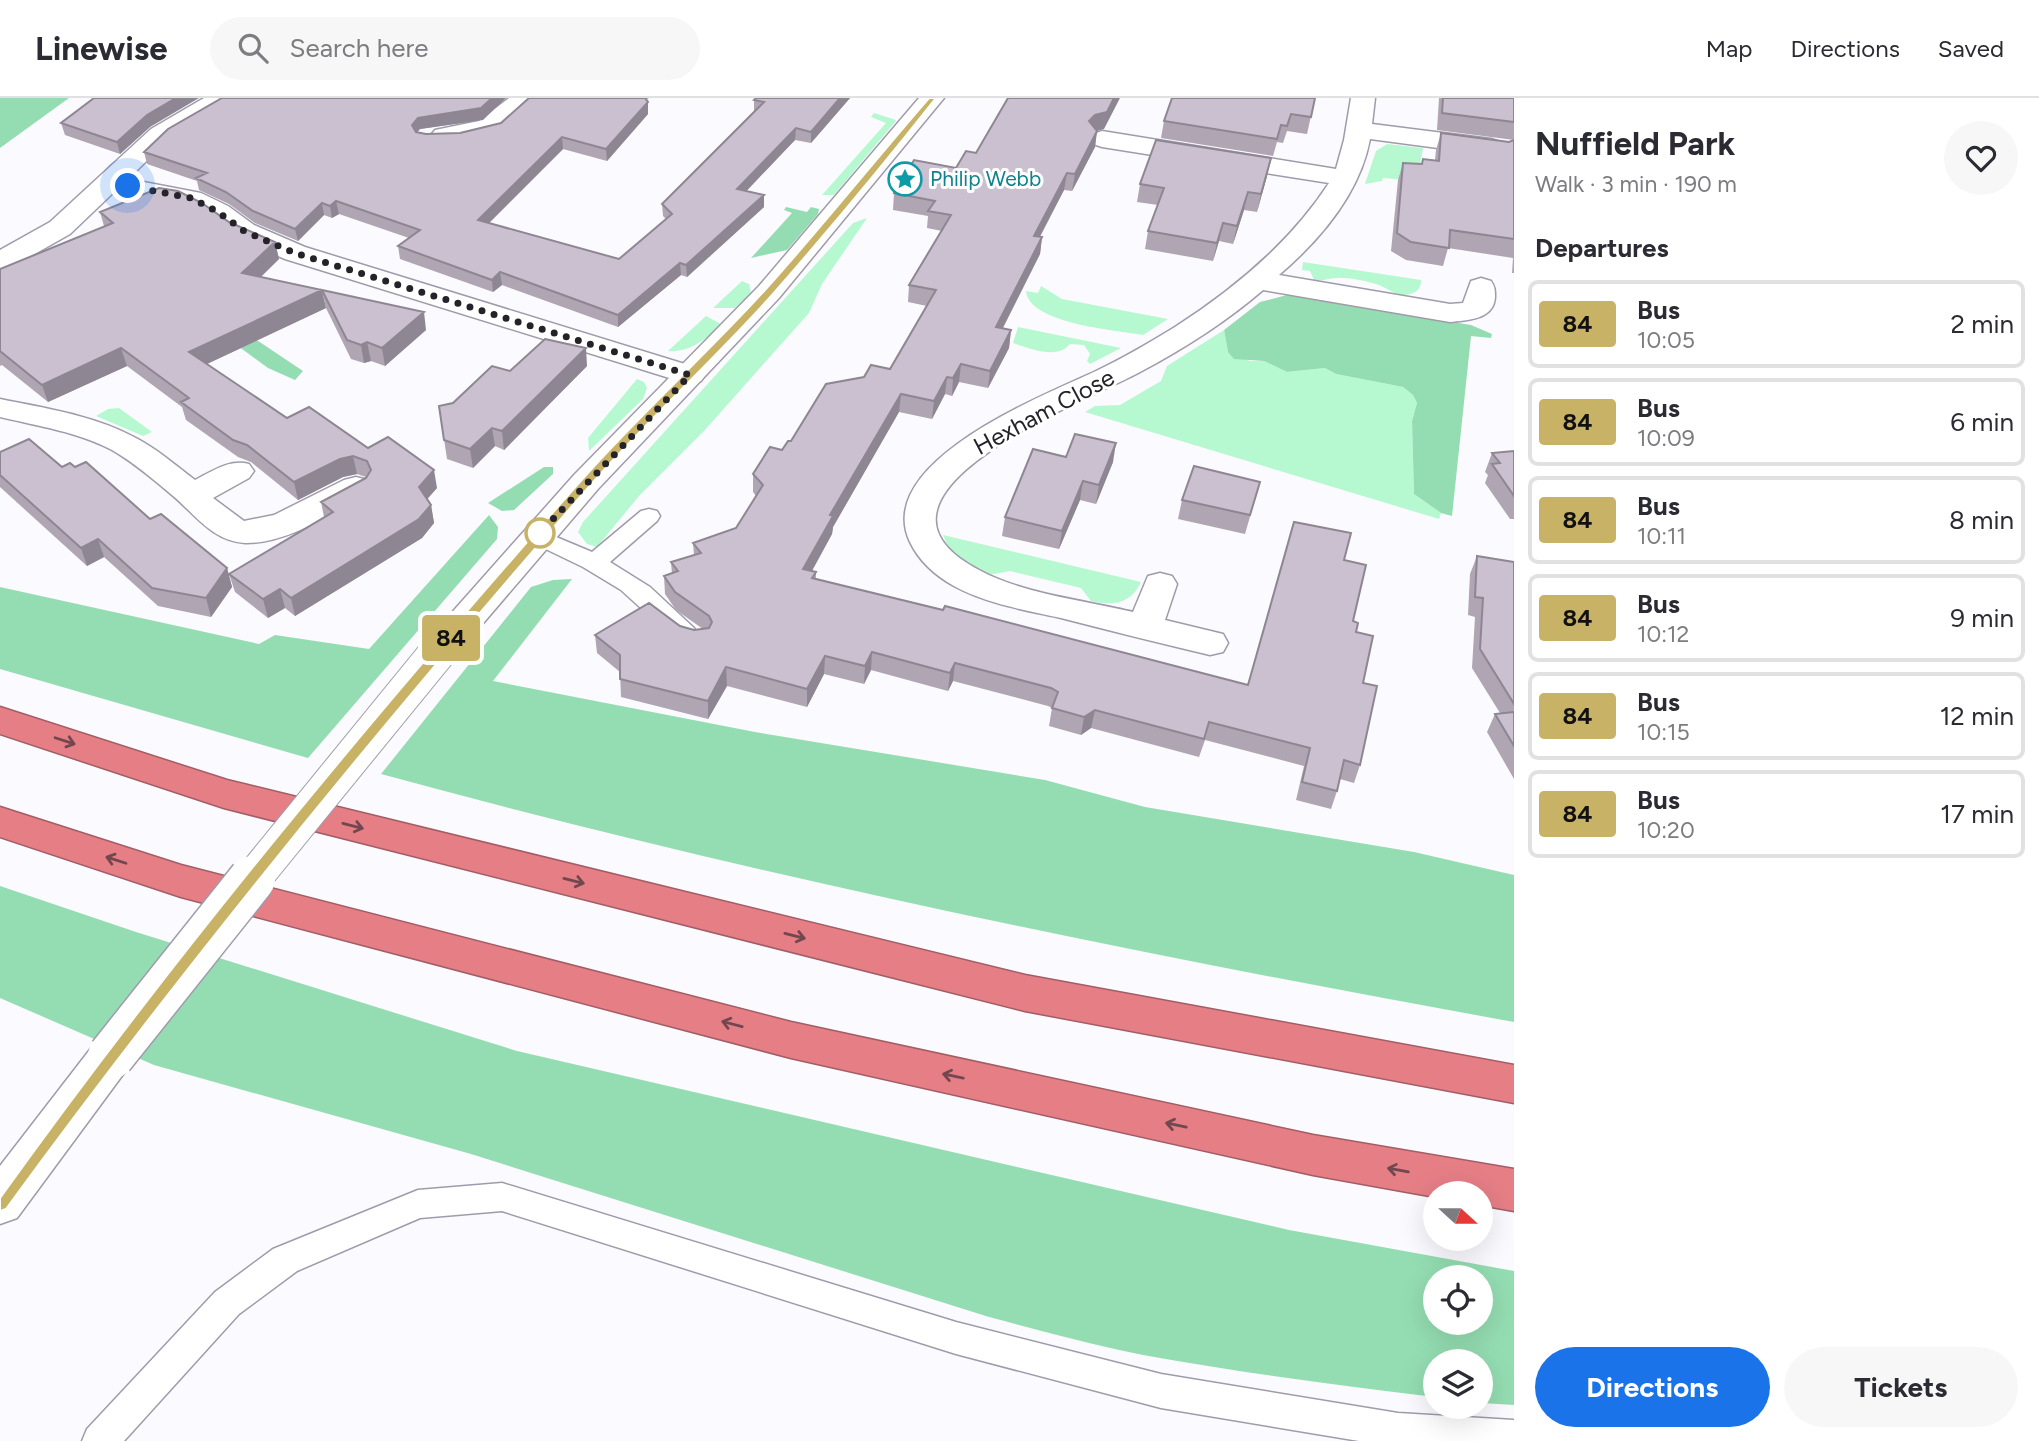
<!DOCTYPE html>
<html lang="en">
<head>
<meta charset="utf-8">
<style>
	:root { --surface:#fff; --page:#f7f7f7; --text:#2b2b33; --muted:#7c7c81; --line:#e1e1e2; --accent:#1a73e8 }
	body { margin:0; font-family:Figtree,sans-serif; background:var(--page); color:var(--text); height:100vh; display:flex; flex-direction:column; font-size:26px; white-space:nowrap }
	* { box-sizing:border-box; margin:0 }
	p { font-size:23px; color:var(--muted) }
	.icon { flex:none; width:38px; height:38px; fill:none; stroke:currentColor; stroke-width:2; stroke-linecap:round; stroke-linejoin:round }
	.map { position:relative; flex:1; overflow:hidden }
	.sheet { display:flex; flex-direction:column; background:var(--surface); width:525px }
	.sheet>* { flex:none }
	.badge { padding:0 14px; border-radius:5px; font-size:24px; line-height:46px }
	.needle { width:46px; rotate:111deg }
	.tools { position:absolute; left:1423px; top:1083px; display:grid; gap:14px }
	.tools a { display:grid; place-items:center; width:70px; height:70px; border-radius:50%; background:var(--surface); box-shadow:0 7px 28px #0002; font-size:35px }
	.you { position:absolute; width:35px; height:35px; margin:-18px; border:5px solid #fff; border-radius:50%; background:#1a73e8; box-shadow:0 0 0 10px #1a73e833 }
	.map>.badge { position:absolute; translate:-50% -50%; box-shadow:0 0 0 4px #fff }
	h2 { padding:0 21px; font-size:26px; line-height:63px }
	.round { display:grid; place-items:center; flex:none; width:74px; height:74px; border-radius:37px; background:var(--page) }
	.head { display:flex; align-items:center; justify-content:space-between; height:119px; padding:0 21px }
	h1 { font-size:33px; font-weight:700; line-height:52px }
	.primary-button { display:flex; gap:14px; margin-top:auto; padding:14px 21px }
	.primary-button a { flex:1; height:80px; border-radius:42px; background:var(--accent); color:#fff; font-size:28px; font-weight:700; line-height:80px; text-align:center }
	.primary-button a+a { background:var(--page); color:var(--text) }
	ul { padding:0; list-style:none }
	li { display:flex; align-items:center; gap:21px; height:88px; margin:0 14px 10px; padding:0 7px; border:4px solid var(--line); border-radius:10px }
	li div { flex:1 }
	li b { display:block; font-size:26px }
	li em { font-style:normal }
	li .badge { min-width:77px; font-weight:700; text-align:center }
	header { display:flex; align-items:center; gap:42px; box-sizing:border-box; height:98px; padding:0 35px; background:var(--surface); border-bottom:2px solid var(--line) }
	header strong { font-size:33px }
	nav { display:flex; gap:38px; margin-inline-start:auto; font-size:24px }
	.search { width:490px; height:63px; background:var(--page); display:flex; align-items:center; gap:18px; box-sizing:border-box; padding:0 24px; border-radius:38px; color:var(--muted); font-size:26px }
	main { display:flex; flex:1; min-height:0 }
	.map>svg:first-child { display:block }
	.green { fill:#b6f9d1 }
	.forest { fill:#94ddb2; fill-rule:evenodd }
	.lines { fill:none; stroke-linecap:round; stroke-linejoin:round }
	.lane-casing { stroke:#a09bac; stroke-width:3 }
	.street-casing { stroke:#a09bac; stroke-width:3 }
	.secondary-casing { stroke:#a09bac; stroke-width:3 }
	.highway-casing { stroke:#a25e66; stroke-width:3 }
	.lane { fill:#fff; fill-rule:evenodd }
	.street { fill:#fff; fill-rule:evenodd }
	.secondary { fill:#fff; fill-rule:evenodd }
	.highway { fill:#e67e86; fill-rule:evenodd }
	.secondary-bridge-far1-casing { stroke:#a09bac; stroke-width:38; stroke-linecap:butt }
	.secondary-bridge-casing { stroke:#a09bac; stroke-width:49; stroke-linecap:butt }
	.secondary-bridge-far1 { stroke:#fff; stroke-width:36 }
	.secondary-bridge { stroke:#fff; stroke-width:46 }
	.wall { fill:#afa5b3 }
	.shaded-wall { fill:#8e8692 }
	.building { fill:#cbc0d0; stroke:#8e8692; stroke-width:2 }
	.oneway { stroke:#72474f }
	.line { fill:#c8b265; stroke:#fff; stroke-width:2 }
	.walk { stroke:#25232a; stroke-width:7; stroke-dasharray:0 12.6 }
	.stop-dot { fill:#fff; stroke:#c8b265; stroke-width:3.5 }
	.labels { text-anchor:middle; stroke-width:6; stroke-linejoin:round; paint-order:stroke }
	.far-culture-label { font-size:21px; fill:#0d838f; stroke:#fff; text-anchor:start }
	.street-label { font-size:24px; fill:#25232a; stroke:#fff }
</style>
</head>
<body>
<header>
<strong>Linewise</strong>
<div class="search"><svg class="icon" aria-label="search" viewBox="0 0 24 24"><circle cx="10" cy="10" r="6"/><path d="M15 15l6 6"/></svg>Search here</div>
<nav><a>Map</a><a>Directions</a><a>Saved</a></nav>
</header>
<main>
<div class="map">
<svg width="1514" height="1343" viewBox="0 0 1514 1343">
	<rect width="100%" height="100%" fill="#fbfafe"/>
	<path class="green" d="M874,15l22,7 -1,2 -61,73h-12l64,-72 -15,-6z
		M1387,46l36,4 -6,33 -34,-3 -1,3 -17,3 11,-33z
		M867,120l-45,66 -13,29 -105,118 -65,65 -42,51 -10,-3 -9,-12 5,-10 270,-299z
		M1303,164l118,18c0,6 -2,11 -8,13 -15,6 -25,-5 -37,-9 -11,-3 -29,-7 -40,-6 -8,0 -13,4 -22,2l-4,-9 -8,-1z
		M742,183l7,3 2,9 -16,15h-22z
		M1041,188l21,13 106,20 -25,16c-27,-5 -114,-11 -117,-44l12,2z
		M706,218l15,8c-13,15 -33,29 -53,27z
		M1018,229l103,21 -31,16 -3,-3 3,-7 -6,-9 -14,-1c-13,16 -39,5 -57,-1z
		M1224,232l4,22 22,9h14l23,11 38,-4 11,6 67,13 10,8 4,8 -5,18 2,73 27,19 -2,6 -354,-107 10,-6 25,-1 41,-24 6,-15z
		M637,281l7,3 3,6 -4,11 -54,52 -1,-13z
		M119,310l33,24 -9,4 -47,-20 12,-7z
		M943,437l198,47c-10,22 -28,24 -50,19l-10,-13 -71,-17 -22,4 -14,-6 -24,-18z"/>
	<path class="forest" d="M0,0h69l-69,50z
		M786,109l21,5 4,-5 8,2 -1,5 -31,36 -36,8 41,-45 -8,-3z
		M159,190l90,47 54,36 -8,9 -27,-12z
		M1287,197l184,30 21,9 -1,4 -20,-2 -19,180 -11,-3 -27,-19 -2,-73 5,-18 -4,-8 -10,-8 -67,-13 -11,-6 -38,4 -23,-11 -30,-2 -6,-7 -4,-22 36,-28z
		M544,369h9v7l-39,36 -12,1 -14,-8z
		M489,417l9,12 -1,12 -189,219 -308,-89v-82l259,57 16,-9 94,14z
		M572,481l-79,102 262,51 290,48 100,27 269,45 100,23v147c-381,-69 -760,-146 -1133,-248l150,-187 22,-7z
		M0,788l136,46 381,119 772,179 225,41v134l-33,-2 -1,-41h-45v35c-92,-11 -184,-23 -275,-39 -57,-10 -114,-26 -171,-41l-518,-163 -317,-89 -154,-67zM1435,1180h45v45h-45z"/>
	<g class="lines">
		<defs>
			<path id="lane" d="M649,411l8,2 3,5 -3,5 -47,41 40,25 44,41 3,6 -3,6 -9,2 -9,-2 -55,-50 -38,-23 -54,-26 -4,-5 4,-5 8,-2 55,23 49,-41z
				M502,1085l454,139 205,52 237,39 116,7v21h-155l-198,-33 -205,-54 -454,-143 -82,7 -123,53 -58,43 -115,127h-42l5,-12 128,-137 58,-43 145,-59z"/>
			<path id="street" d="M204,0h30l-3,5 -62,36 -41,40 73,14 27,13 26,19 51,22 396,122 4,6 -4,6 -11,3 -11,-3 -394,-122 -51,-22 -26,-19 -25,-12 -69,-14 -44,42 -60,34 -10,2v-20l50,-28 101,-93z
				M509,0h27c-20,30 -64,52 -101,42l-4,-5 4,-5 44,-9z
				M1351,0h24l-3,26 119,15 9,3 4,5 -4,5 -9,3 -121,-16c-10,54 -50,101 -91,136l171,29 13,-1 8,-22 10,-3 10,3c4,6 4,9 4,16 -1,23 -28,23 -45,25l-187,-32c-37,32 -80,59 -123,82 -51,28 -304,123 -161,198 44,24 105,30 154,42l15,-36 12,-3 12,3 5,8 -12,36 58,14 5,9 -5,9 -13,3c-50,-12 -99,-24 -149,-37 -36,-8 -74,-14 -107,-32 -18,-10 -35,-25 -44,-44 -38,-80 135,-147 186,-171 27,-13 53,-28 79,-44 59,-38 115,-84 154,-144l-227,-36 -9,-3 -4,-5 4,-5 9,-3 234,38 8,-29z
				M0,301c44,9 92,16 132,37 23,11 43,29 63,44 18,-9 34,-21 54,-16l5,7 -5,7 -36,20 31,23 30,-6 70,-35 12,-3 12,3 4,7 -4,7c-37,19 -80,50 -123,49 -33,-2 -50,-29 -73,-48 -19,-16 -39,-33 -60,-45 -34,-18 -74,-24 -112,-33z"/>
			<path id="secondary" d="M919,0h25l-165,200 -181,191 -148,173 -13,3 -13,-3 -5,-9 5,-9 150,-169 185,-189z
				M111,939l16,6 6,13 -6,13 -110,149 -17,6v-58l95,-123z"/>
			<path id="highway" d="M0,609l227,73 798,195 489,90v38l-489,-92 -801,-203 -224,-74z
				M0,709l181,58 610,157 522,113 201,34v42l-34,-6v-11h-45v3l-122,-22 -522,-117 -610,-161 -181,-60z"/>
		</defs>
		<use href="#lane" class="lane-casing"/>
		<use href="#street" class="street-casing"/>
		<use href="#secondary" class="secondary-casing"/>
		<use href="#highway" class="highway-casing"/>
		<use href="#lane" class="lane"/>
		<use href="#street" class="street"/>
		<use href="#secondary" class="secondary"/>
		<use href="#highway" class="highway"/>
		<defs>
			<path id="secondary-bridge-far1" d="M251,783l186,-228"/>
			<path id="secondary-bridge" d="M111,958l141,-177"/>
		</defs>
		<use href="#secondary-bridge-far1" class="secondary-bridge-far1-casing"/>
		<use href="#secondary-bridge" class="secondary-bridge-casing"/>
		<use href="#secondary-bridge-far1" class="secondary-bridge-far1"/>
		<use href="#secondary-bridge" class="secondary-bridge"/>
	</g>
	<path class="wall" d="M529,0h120l-3,2 2,14 -41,47 -44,-12 -74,74 130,36 47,-40 -3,-3 -1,-12 92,-92v-12l2,-2h94l-39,45 -16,-3 -49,51 18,4v12l-77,70 -6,-2 -63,52 -116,-42 -9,7 -93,-33 -2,-13 11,-8 -70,-24 -7,4 -8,-3 -26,26 -43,-18 -26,-19 -30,-14 -2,-9 -50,-17 -3,-12 339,-32 -63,9 -3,3 9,2 34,-1 41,-10z
		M1315,0l-8,36 -20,-3 -4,12 -6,-1 -4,14 -112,-18 3,-17z
		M1439,0h75v175h-2l1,-15 -65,-10 -5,18 -37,-6 -15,-9 7,-71 5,-17 19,1 1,-5 12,1 1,-10 5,-17 68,9 5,-2 -77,-10z
		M61,25l89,4 -30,27 -55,-19z
		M1104,31l-7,1 -2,17 -23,44 -8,-1 -24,47h2l-2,17 -37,74 8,2 -2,18 -21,40 -29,-6 -7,14 -7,-2 -13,25 -33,-7 -66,115 -1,7 -20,37 4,1v7l432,106 96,-125 9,61 3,11 7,51 -3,82 -6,18 -14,-4 -3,12 -6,18 -35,-9 8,-34 -99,-26 -6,17 -108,-29 -10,7 -32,-9 3,-18 -4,-2 -95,-25 -5,10 -77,-21 -7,14 -40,-10 -17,33 -80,-21 -19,33 -87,-22 -1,-25 -23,-19 -2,-18 85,-9 14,4 9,-1 -27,-19 -11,-16 -1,-18 8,-2 -1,-12 23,-7 -1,-12 43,-15 20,-32 -3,-4v-18l29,-24 9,-9 73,-64 26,-8 37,-63 -19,-4 1,-17 33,-54 -15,-3 1,-12 -35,-6 1,-17 62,-25 20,-15z
		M1267,78l-10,36 -13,-2 -11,34 -14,-3 -6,20 -68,-12 3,-18 10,-26 -21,-3 3,-18z
		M100,114l129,10 46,20 4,17 -18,18 65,31 -119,56 80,54 81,30 69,40 -10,11 4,6 3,18 -12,15 -127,78 -10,-8 -17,10 -33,-26 -6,-18 95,-57 -3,-15 45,-25 -9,-3 -14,3 -45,23 -47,-38 -13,-5 -52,-37 -4,-13 -55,-41 -79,36 -46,-37 -2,1v-97l104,-43z
		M322,192l104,40 -41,36 -14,-5 -7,2 -13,-4 -25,-51z
		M587,268l-83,84 -9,-4 -22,22 -26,-9 -8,-53 14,-3 57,-32z
		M1514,353v68h-4l-25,-36 3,-8 -3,-3 7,-19z
		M0,354l62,15h13l75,52 77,49 5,19 -21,30 -53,-11 -54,-49 -17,9 -87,-79z
		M1066,359l47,5 -17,42 -16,-4 -21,49 -57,-13 3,-19z
		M1260,384l-15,52 -67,-15 4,-19z
		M1477,458l37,6v217l-27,-47 8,-18 5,-1 -28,-45 3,-51 -7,-2 2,-41z"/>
	<path class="shaded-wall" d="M176,0h23l-49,29 -30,27 -3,-12 30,-27z
		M492,0h14l-23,22 -63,9 -7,8 -1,-12 6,-7z
		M840,0h10l-39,45v-11z
		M1114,0h6l-16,31 -12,3 -3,-11z
		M648,4v12l-41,47 -1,-12z
		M796,30l-1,12 -58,61v-12z
		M1097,33l-2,16 -23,44 3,-17z
		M562,39l1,12 -83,83 -2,-12z
		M1271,60l-4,18 -10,36 4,-18z
		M1067,75l-3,17 -33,63 3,-17z
		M1248,94l-4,18 -11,34 4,-18z
		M764,97v12l-77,70 -1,-12z
		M336,103l3,13 -7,4 -2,-12z
		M322,105l2,12 -26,26 -3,-12z
		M1223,125l-4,18 -6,20 4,-18z
		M1042,139l-2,17 -46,91 2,-18z
		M275,144l4,17 -32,31 -5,-17z
		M680,165l1,12 -63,52v-12z
		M500,174l2,13 -9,7 -1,-12z
		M322,192l4,18 -132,62 -5,-18z
		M424,214l2,18 -41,36 -3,-18z
		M1011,232l-2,18 -21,40 2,-17z
		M367,244l4,19 -7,2 -3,-18z
		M121,250l6,18 -79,36 -6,-17z
		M586,250l1,18 -83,84 -2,-19z
		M961,266l-2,18 -7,14 1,-18z
		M947,279l-2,17 -13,25 2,-18z
		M901,296l-2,18 -66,115 -1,7 -29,53v-18l27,-54z
		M492,330l3,18 -22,22 -3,-19z
		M1116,345l-3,19 -17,42 3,-19z
		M353,358l4,18 -14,3 -45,23 -4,-18 46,-23z
		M434,372l3,18 -15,17 -3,-18z
		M1083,383l-3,19 -21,49 3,-18z
		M431,407l3,18 -12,15 -127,78 -4,-18z
		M98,441l6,18 -17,9 -6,-18z
		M227,470l5,19 -21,30 -5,-19z
		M280,491l5,19 -17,10 -5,-19z
		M872,554l-1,18 -7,14 1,-18z
		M825,558l-1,18 -17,33v-18z
		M955,565l-2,18 -5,10 2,-18z
		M726,569l1,19 -19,33v-18z
		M1095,612l-4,18 -10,7 3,-18z"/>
	<path class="building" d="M94,0h82l-29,17 -30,27 -56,-19z
		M222,0h270l-11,10 -63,10 -6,7 4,7 10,2 34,-1 41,-10 28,-25h116l3,4 -42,47 -44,-12 -84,83 141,39 53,-45 -10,-10 102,-102 -10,-2 2,-2h84l-29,34 -15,-4 -59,61 27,6 -78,70 -6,-2 -62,52 -118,-43 -8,8 -94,-34 22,-16 -84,-29 -6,5 -8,-3 -27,26 -42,-18 -27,-19 -30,-14 11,-5 -63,-21 24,-23z
		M1008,0h106l-7,14 -12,3 -6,6 8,10 -22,43 -8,-1 -33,63 8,1 -46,90 15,3 -21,41 -29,-7 -8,14 -6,-1 -13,24 -33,-7 -71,121 3,1 -30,53 13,3 -4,6 131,32 2,-4 303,79 46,-163 57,11 -7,27 22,5 -13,56 5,2 -2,9 17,4 -10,47 14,3 -17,79 -16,-5 -7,31 -35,-9 8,-34 -101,-26 -5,17 -109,-29 -11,7 -32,-9 6,-16 -7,-4 -96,-25 -5,10 -78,-21 -7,14 -40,-10 -18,33 -81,-22 -18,34 -88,-22v-24l-25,-20 54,-32 31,23 14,4 15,-2 3,-6 -3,-6 -34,-24 -11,-16 14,-5 -7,-9 30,-9 -8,-10 43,-15 27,-43 -10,-11 17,-27 12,3 6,-9h3l35,-57 38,-7 7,-12 19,4 46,-79 -27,-5 42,-70 -23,-4 7,-10 -41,-8 20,-33 42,8 10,-17 10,2z
		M1172,0h143l-4,19 -20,-3 -4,12 -6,-1 -4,14 -113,-18z
		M1443,0h71v24l-72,-9z
		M1441,35l68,9 5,-2v99l-64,-9 -1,18 -38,-6 -14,-9 6,-70 19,1 1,-5 16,2z
		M1156,42l115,18 -10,36 -13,-2 -11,34 -14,-3 -6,20 -69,-12 16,-43 -24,-4z
		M159,90l19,3 24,12 27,19 46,20 -33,31 80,17 -133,62 98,66 22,-11 59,41 20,-11 46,33 -15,17 12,18 -12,14 -128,79 -11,-9 -17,10 -34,-25 104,-62 -12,-10 45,-24 5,-8 -4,-9 -14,-5 -13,3 -46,23 -47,-37 -14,-5 -52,-38 8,-4 -68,-50 -79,37 -42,-34v-82l113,-46 -13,-11z
		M322,192l102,22 -42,36 -15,-6 -6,3 -14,-5z
		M545,241l41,9 -84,83 -10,-3 -22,21 -26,-9 -5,-34 14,-3 39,-37 18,5z
		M1075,336l41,9 -17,42 -16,-4 -21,50 -57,-14 28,-68 33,8z
		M29,341l33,28 8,-4 5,4 11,-5 64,57 11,-5 66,54 -21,30 -54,-10 -54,-49 -17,9 -81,-73v-23z
		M1514,353v45l-22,-32 8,-1 -8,-10z
		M1194,368l66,16 -10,33 -68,-15z
		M1477,458l37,6v142l-34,-55 3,-51 -8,-1z
		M1514,614v34l-19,-32z"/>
	<defs><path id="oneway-shaft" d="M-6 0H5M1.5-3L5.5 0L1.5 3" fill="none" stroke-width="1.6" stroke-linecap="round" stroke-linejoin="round" transform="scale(1.75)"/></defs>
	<g class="oneway">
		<use href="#oneway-shaft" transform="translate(65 643) rotate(18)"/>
		<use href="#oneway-shaft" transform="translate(353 728) rotate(14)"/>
		<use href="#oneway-shaft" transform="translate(116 762) rotate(-162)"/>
		<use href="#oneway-shaft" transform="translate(574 783) rotate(14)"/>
		<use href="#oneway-shaft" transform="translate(795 838) rotate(14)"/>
		<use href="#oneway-shaft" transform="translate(732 926) rotate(-165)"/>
		<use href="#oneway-shaft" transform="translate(953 978) rotate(-168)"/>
		<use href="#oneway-shaft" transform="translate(1176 1027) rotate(-168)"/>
		<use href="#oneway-shaft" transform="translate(1398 1072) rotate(-170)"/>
	</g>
	<path class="line" d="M929,0h7c-52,66 -107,132 -163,196 -60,67 -127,127 -186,195 -203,232 -399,471 -581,720l-6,2v-13c177,-247 375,-484 578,-714 59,-67 126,-127 187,-194 56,-62 109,-129 164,-192z"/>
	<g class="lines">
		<path class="walk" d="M128,88l63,12 27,14 26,19 51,22 395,122 -153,161 3,-3"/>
	</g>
	<defs>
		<symbol id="sight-ring" viewBox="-11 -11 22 22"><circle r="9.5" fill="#fff" stroke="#0f9aa8" stroke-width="1.5"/><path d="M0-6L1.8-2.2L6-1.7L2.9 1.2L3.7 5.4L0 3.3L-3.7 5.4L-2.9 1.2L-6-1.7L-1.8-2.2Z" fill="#0f9aa8"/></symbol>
	</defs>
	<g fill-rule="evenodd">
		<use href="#sight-ring" x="886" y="62" width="38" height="38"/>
	</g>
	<circle class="stop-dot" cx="540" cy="435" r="14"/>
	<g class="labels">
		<g class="far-culture-label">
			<text x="930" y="88">Philip Webb</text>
		</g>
		<g class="street-label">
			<text transform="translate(1044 314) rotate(-28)" y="8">Hexham Close</text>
		</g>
	</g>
</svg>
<div class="tools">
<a><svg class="needle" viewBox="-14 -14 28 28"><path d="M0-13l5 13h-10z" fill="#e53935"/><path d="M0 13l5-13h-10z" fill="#7c7c81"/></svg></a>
<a><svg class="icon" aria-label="locate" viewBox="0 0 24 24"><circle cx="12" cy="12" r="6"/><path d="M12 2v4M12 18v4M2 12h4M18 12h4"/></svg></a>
<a><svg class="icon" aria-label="layers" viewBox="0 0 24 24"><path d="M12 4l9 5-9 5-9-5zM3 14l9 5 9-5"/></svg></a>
</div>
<div class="you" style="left:128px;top:88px"></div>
<b class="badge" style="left:451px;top:540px;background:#c8b265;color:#111">84</b>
</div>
<section class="sheet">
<div class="head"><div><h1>Nuffield Park</h1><p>Walk · 3 min · 190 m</p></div><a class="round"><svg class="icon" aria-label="heart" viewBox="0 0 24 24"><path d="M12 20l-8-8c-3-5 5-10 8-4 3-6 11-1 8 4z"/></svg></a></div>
<h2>Departures</h2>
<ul>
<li><span class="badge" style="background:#c8b265;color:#111">84</span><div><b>Bus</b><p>10:05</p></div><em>2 min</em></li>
<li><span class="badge" style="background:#c8b265;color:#111">84</span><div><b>Bus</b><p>10:09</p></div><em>6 min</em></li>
<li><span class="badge" style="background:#c8b265;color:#111">84</span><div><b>Bus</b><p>10:11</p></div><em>8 min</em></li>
<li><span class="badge" style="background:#c8b265;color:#111">84</span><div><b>Bus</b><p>10:12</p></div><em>9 min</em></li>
<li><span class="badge" style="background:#c8b265;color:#111">84</span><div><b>Bus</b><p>10:15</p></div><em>12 min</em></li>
<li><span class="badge" style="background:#c8b265;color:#111">84</span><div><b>Bus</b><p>10:20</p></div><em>17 min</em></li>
</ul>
<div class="primary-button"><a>Directions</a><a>Tickets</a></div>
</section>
</main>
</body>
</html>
